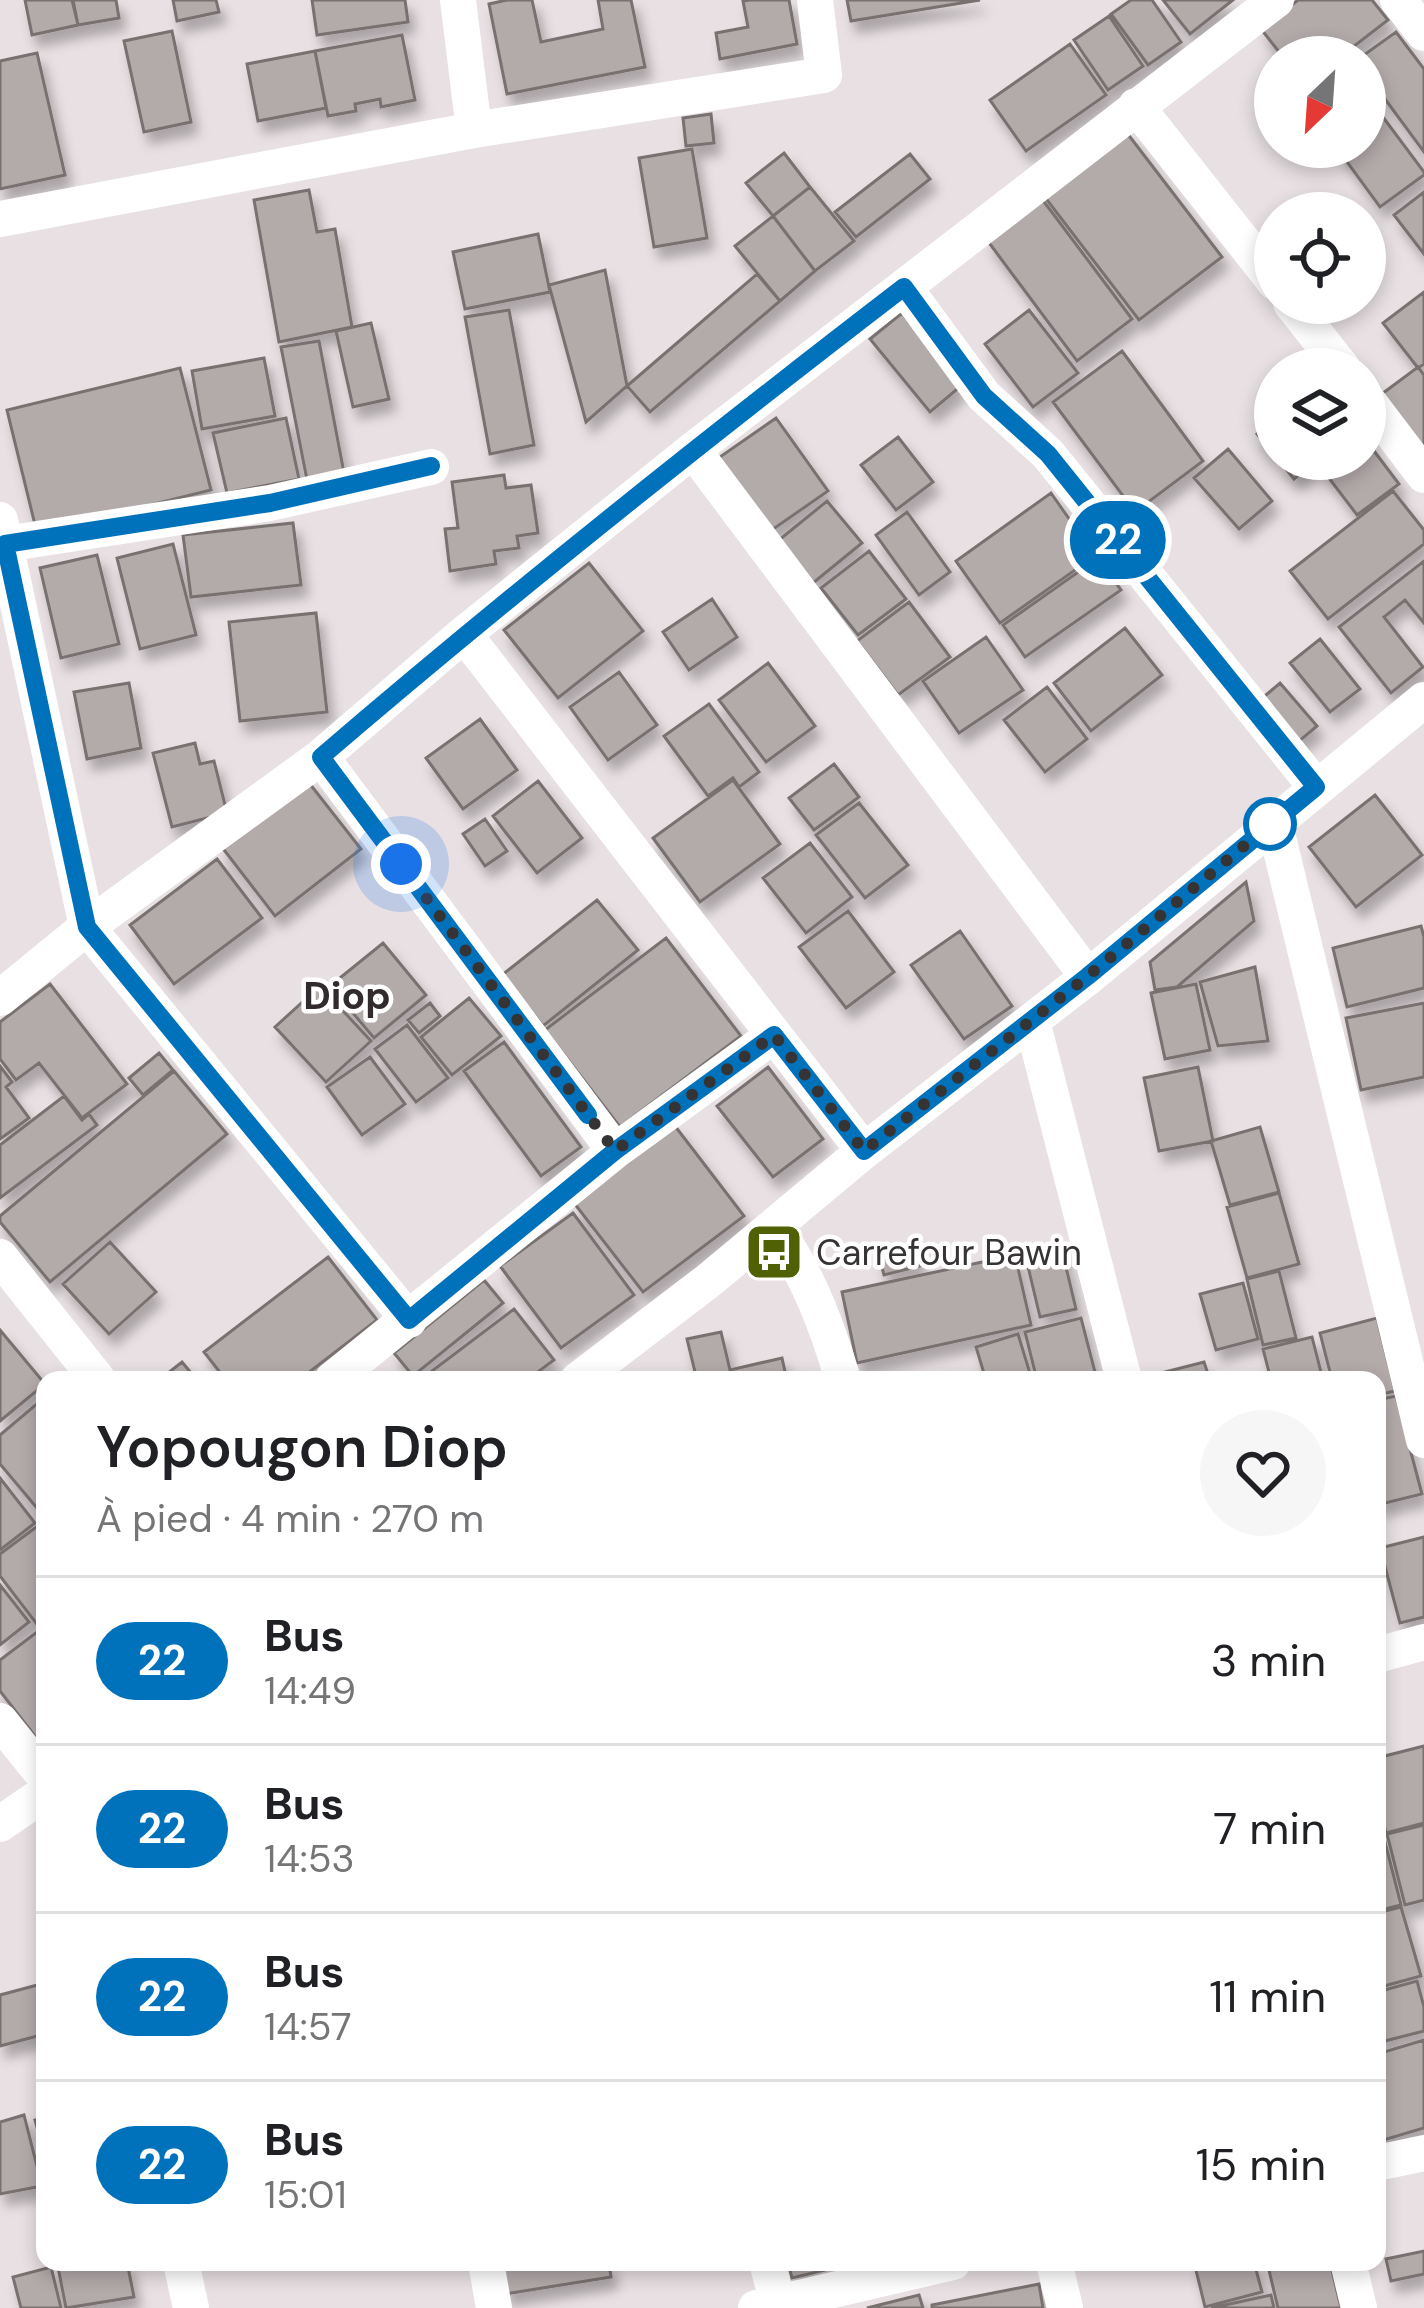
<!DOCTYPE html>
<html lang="fr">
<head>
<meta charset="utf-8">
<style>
	:root { --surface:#fff; --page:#f6f6f6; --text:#202124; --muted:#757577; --line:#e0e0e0 }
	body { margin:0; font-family:"DM Sans",sans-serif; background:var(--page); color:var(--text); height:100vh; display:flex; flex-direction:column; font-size:45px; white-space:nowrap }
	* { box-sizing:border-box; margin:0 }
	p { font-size:39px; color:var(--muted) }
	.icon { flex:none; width:66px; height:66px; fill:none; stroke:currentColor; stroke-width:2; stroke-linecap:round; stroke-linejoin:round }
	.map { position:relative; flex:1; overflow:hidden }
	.sheet { position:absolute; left:36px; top:1371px; width:1350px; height:900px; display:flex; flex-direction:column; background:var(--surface); border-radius:24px; box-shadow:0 6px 18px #0003 }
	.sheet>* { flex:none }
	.badge { padding:0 24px; border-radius:39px; font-size:42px; line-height:78px }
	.needle { width:78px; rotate:205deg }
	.tools { position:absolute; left:1254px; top:36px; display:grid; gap:24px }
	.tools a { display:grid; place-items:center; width:132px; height:132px; border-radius:50%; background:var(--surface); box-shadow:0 6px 18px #0003; font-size:60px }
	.you { position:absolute; width:60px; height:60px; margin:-30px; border:9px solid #fff; border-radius:50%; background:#1a73e8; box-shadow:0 0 0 18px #1a73e833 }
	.map>.badge { position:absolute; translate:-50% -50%; box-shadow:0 0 0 6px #fff }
	.round { display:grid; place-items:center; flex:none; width:126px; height:126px; border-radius:63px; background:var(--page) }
	.summary { display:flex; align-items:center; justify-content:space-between; height:204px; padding:0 60px }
	h1 { font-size:57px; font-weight:600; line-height:90px }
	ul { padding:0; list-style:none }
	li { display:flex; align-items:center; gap:36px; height:168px; padding:0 60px; border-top:3px solid var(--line) }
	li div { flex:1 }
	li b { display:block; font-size:45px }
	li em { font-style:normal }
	li .badge { min-width:132px; font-weight:700; text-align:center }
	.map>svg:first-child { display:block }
	.building { fill:#b3aaaa; stroke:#787170; stroke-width:3; filter:url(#shadow) }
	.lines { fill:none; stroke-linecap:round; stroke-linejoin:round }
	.street { stroke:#fff; stroke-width:36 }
	.line-casing { stroke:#fff; stroke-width:27 }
	.line { stroke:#0072bc; stroke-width:18 }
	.walk { stroke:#363334; stroke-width:12; stroke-dasharray:0 21.6 }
	.stop-dot { fill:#fff; stroke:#0072bc; stroke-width:6 }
	.labels { text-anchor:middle; stroke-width:9; stroke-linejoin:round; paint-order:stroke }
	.poi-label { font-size:36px; fill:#363334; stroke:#fff; text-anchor:start }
	.neighbourhood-label { font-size:39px; font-weight:bold; fill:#312b2d; stroke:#fff }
</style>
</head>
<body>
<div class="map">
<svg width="1424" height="2308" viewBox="0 0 1424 2308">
	<defs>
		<filter id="shadow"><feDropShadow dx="6" dy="11" stdDeviation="6" flood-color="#0004"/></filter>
	</defs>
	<rect width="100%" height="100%" fill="#e8e0e3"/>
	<path class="building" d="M25,0h47l6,25 -46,10z
		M73,0h43l3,18 -41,7z
		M173,0h43l3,12 -42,9z
		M312,0h93l3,22 -91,13z
		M507,0h25l9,42 62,-13 -5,-29h33l14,67 -138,27 -18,-90z
		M750,0h39l8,44 -77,15 -4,-26 32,-6 -5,-26z
		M847,0h133l-129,21z
		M1131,0h21l29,42 -33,23 -37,-51z
		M1163,0h70l-43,34z
		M1298,0h74l16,20 -48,37h-57l-22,-28z
		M1109,16l34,50 -35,24 -34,-50z
		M172,31l19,91 -47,10 -20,-91z
		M1396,32l28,37v83l-59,-80v-15h-4z
		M402,35l13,65 -34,7 -1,-8 -25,5 1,7 -28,5 -13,-65z
		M1070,44l36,51 -80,56 -36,-51z
		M315,51l11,57 -68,13 -11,-57z
		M37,53l28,122 -65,14v-128z
		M1365,93l59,79v3l-44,32 -44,-60h29z
		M711,114l3,29 -28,3 -3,-28z
		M1127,133l95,124 -83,63 -95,-124z
		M692,149l15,89 -53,9 -15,-89z
		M784,153l26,34 -37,29 -27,-33z
		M910,154l20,25 -74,58 -21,-25z
		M810,187l44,54 -39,30 -42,-55z
		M309,190l8,42 18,-3 17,98 -73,15 -25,-142z
		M1424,192v62l-30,-39z
		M1042,199l90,120 -55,42 -90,-121z
		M773,216l42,55 -35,30 -45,-55z
		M538,234l12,58 -85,17 -12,-57z
		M605,270l22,116 -41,36 -37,-137z
		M757,274l23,27 -130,111 -23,-26z
		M1424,292v72l-6,4 -35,-45z
		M509,310l25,135 -44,9 -25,-137z
		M1029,310l49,63 -45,34 -48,-63z
		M902,313l59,73 -31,26 -60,-73z
		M371,323l18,76 -36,8 -17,-76z
		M319,341l25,132 -37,7 -26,-133z
		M1122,351l81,110 -68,51 -82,-110z
		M264,358l11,58 -73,13 -10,-58z
		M1418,367l6,8v78l-49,-54z
		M180,368l31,122 -174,43 -30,-123z
		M286,418l13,61 -72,14 -14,-60z
		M776,418l52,73 -59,41 -52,-73z
		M1275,419v37l-18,-22z
		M898,437l35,45 -37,28 -35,-45z
		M1365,439l34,45 -42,31 -38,-50 8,-6h38z
		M1228,449l44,52 -33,28 -45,-51z
		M1278,459h40l-24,20z
		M504,475l2,13 25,-3 7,48 -21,3 2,12 -25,3 2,13 -46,7 -5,-42 13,-1 -6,-46z
		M1393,491l31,39v14l-96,75 -38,-48z
		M1051,493l44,63 -95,67 -44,-62z
		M827,501l35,42 -49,40 -34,-43z
		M907,512l43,60 -31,23 -43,-60z
		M293,523l8,62 -110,12 -8,-62z
		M173,544l23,91 -56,14 -23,-91z
		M869,551l37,48 -48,36 -37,-47z
		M97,555l22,89 -58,14 -21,-90z
		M1098,558l23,32 -96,67 -22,-32z
		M1424,561v62l-19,-23 -21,17 39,50 -32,26 -52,-66z
		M589,563l54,68 -85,67 -54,-68z
		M712,599l25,38 -48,33 -26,-38z
		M909,602l41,55 -52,38 -41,-54z
		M316,613l11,99 -87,9 -11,-99z
		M1125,628l37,47 -71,56 -37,-48z
		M986,637l37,53 -64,43 -36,-52z
		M1320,639l40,50 -30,23 -40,-49z
		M768,663l47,63 -49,36 -47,-62z
		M619,672l38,53 -49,35 -38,-53z
		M129,683l12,65 -54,11 -13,-67z
		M1280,683l37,43 -20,17 -37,-43z
		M1047,687l40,52 -42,33 -41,-52z
		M709,704l50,68 -20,15 -6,-9 -25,18 -44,-60z
		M480,719l37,51 -54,39 -37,-51z
		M195,743l5,21 14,-3 13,52 -55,14 -19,-74z
		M834,764l25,33 -45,33 -25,-32z
		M306,779l55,70 -86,67 -54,-70z
		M733,780l47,64 -80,58 -47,-64z
		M538,781l44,57 -45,35 -44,-57z
		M1375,795l47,60 -66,52 -47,-60z
		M859,803l49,62 -43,33 -49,-63z
		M485,819l22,32 -22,15 -22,-32z
		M810,843l42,54 -46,36 -43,-55z
		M217,859l45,59 -88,66 -44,-59z
		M1246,882l8,39 -77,66 -22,3 -5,-28z
		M597,900l41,50 -95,76 -41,-51z
		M848,911l46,61 -48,36 -47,-61z
		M1421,926l3,11v51l-77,19 -14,-59z
		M960,931l52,75 -48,33 -53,-74z
		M666,938l75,98 -121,91 -75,-97z
		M383,943l43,52 -52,43 -44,-52z
		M1255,967l13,74 -50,5 -18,-64z
		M50,984l77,100 -45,34 -43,-55 -23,17 -16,-21v-37z
		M1196,984l14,66 -45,9 -14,-66z
		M320,986l51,55 -45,41 -51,-55z
		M469,998l32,38 -49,39 -31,-38z
		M430,1003l10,13 -21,17 -11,-13z
		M1424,1003v74l-63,13 -15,-72z
		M407,1025l41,53 -32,24 -41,-53z
		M504,1042l77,105 -40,29 -77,-105z
		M159,1053l14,17 -30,25 -14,-17z
		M370,1057l35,47 -43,31 -35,-48z
		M0,1066l12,16 -6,5 23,31 -29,21z
		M768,1067l55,72 -50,38 -56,-71z
		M1198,1067l15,74 -54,10 -15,-73z
		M174,1071l53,63 -177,148 -50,-60v-6z
		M64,1096l18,24 7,-6 8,11 -97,73v-53z
		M675,1126l69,90 -101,76 -69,-89z
		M1260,1127l19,65 -49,13 -19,-64z
		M1279,1193l20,71 -52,14 -20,-71z
		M573,1213l61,82 -73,53 -61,-82z
		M110,1242l46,50 -47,42 -46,-50z
		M1061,1246l15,63 -36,8 -15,-63z
		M915,1248l5,18 -36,9 -5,-18z
		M1015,1255l16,70 -174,38 -15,-71z
		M328,1257l49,63 -78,60h-73l-22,-28z
		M1279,1271l17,67 -33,7 -16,-66z
		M484,1280l19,23 -90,73 -19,-23z
		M1243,1283l15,56 -42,11 -16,-56z
		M514,1309l40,51 -27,20h-107z
		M1081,1318l16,62h-60l-12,-48z
		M1377,1318l18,73 -18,4v-15h-45l-12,-47z
		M0,1330l45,54 -45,37z
		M721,1332l9,38 52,-12 4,18 -17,4h-72l-10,-41z
		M1018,1334l14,46h-46l-10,-33z
		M1312,1337l11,43h-52l-8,-31z
		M182,1362l15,18h-38z
		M1204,1362l5,15 7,-2 1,5h-62l-2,-5z
		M1396,1396l26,98 -45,11v-105z
		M45,1397v115l-3,2 -42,-50v-29z
		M0,1478l35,45 -35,27z
		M43,1522l2,94 -9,7 -36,-47v-22z
		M1424,1537v80l-24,6 -20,-75z
		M0,1585l29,37 -29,23z
		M45,1626v121l-1,1 -44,-57v-31z
		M1424,1746v77l-38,10 -9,-36v-39z
		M1424,1825v75l-19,5 -18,-71z
		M1383,1834l18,71 -24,6v-75z
		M1401,1907l20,69 -44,12v-75z
		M1417,1981l7,26v24l-47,12v-51z
		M45,1983v51l-45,12v-51z
		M1424,2040v88l-47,14v-88z
		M24,2115l18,71 -42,8v-72z
		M45,2117v41l-10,-38z
		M1424,2251v23l-33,7 -5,-22z
		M57,2262h70l7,35 -68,11z
		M500,2262h109l2,15 -106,17z
		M788,2262h70l-66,16z
		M1194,2262h60l8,30 -57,15z
		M1267,2262h63l11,46h-63z
		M51,2267l10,41h-40l-8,-31z
		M1039,2284l4,24h-111v-3z
		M919,2295l4,13h-56z
		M1271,2295l3,13h-63z"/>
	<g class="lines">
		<path class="street" d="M458,0l16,130
			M1398,0l26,33
			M1136,106l139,176
			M0,219l474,-89 350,-55 -9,-75
			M904,287l80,109 64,58 268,333
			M1291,303l52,66
			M1365,397l59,78
			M693,450l395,527
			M0,520l87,407 322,393
			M5,544l265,-41 161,-36
			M464,634l400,517
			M321,757l294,394
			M1274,821l150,619
			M0,998l87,-71 234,-170 143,-123 229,-184 583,-450
			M1032,1021l92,359
			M775,1228c33,47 52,97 68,152
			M0,1257l98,123
			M332,1380l283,-229 159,-116
			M578,1380l130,-99 156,-130 224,-174 336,-277
			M1377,1655l47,-13
			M0,1721l45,56
			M0,1824l45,-31
			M1377,2163l47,-10
			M181,2262l10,46
			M486,2262l8,46
			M767,2262l12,46
			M1054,2262l11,46
			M1348,2262l11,46
			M756,2308l197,-46"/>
	</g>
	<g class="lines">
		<defs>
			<path id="line" d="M431,466l-161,37 -265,41 82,383 322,393 206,-169 159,-116 90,116 224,-175 228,-189 -268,-333 -64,-58 -80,-109c-198,152 -393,307 -583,470l267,358"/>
		</defs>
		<use href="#line" class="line-casing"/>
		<use href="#line" class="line"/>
		<path class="walk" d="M401,864l214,287 159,-116 90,116 224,-175 186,-155 -4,3"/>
	</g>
	<defs>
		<symbol id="bus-square" viewBox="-11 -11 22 22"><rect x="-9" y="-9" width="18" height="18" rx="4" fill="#506004" stroke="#fff"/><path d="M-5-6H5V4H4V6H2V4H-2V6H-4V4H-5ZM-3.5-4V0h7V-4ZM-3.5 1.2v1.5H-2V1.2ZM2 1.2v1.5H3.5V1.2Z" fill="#fff"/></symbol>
	</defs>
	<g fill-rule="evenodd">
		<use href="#bus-square" x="741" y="1219" width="66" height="66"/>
	</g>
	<circle class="stop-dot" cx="1270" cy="824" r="24"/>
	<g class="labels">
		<g class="poi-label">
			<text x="816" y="1265">Carrefour Bawin</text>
		</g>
		<g class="neighbourhood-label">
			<text x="347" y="1009">Diop</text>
		</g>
	</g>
</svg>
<div class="tools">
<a><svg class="needle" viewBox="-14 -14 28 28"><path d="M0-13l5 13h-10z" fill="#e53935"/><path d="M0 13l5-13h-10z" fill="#757577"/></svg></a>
<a><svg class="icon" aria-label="locate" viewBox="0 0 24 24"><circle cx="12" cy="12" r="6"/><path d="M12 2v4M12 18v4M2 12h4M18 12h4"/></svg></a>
<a><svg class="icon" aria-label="layers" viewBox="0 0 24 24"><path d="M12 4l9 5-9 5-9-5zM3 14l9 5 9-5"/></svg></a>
</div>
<div class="you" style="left:401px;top:864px"></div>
<b class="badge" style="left:1118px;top:540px;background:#0072bc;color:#fff">22</b>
<section class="sheet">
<div class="summary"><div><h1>Yopougon Diop</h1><p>À pied · 4 min · 270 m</p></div><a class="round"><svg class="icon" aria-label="heart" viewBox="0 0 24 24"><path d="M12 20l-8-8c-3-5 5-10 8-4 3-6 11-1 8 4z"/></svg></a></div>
<ul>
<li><span class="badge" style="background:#0072bc;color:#fff">22</span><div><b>Bus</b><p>14:49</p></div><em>3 min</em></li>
<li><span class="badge" style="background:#0072bc;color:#fff">22</span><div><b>Bus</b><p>14:53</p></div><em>7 min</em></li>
<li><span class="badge" style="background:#0072bc;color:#fff">22</span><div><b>Bus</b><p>14:57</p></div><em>11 min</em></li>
<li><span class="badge" style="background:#0072bc;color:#fff">22</span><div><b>Bus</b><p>15:01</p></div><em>15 min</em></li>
</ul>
</section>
</div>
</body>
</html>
